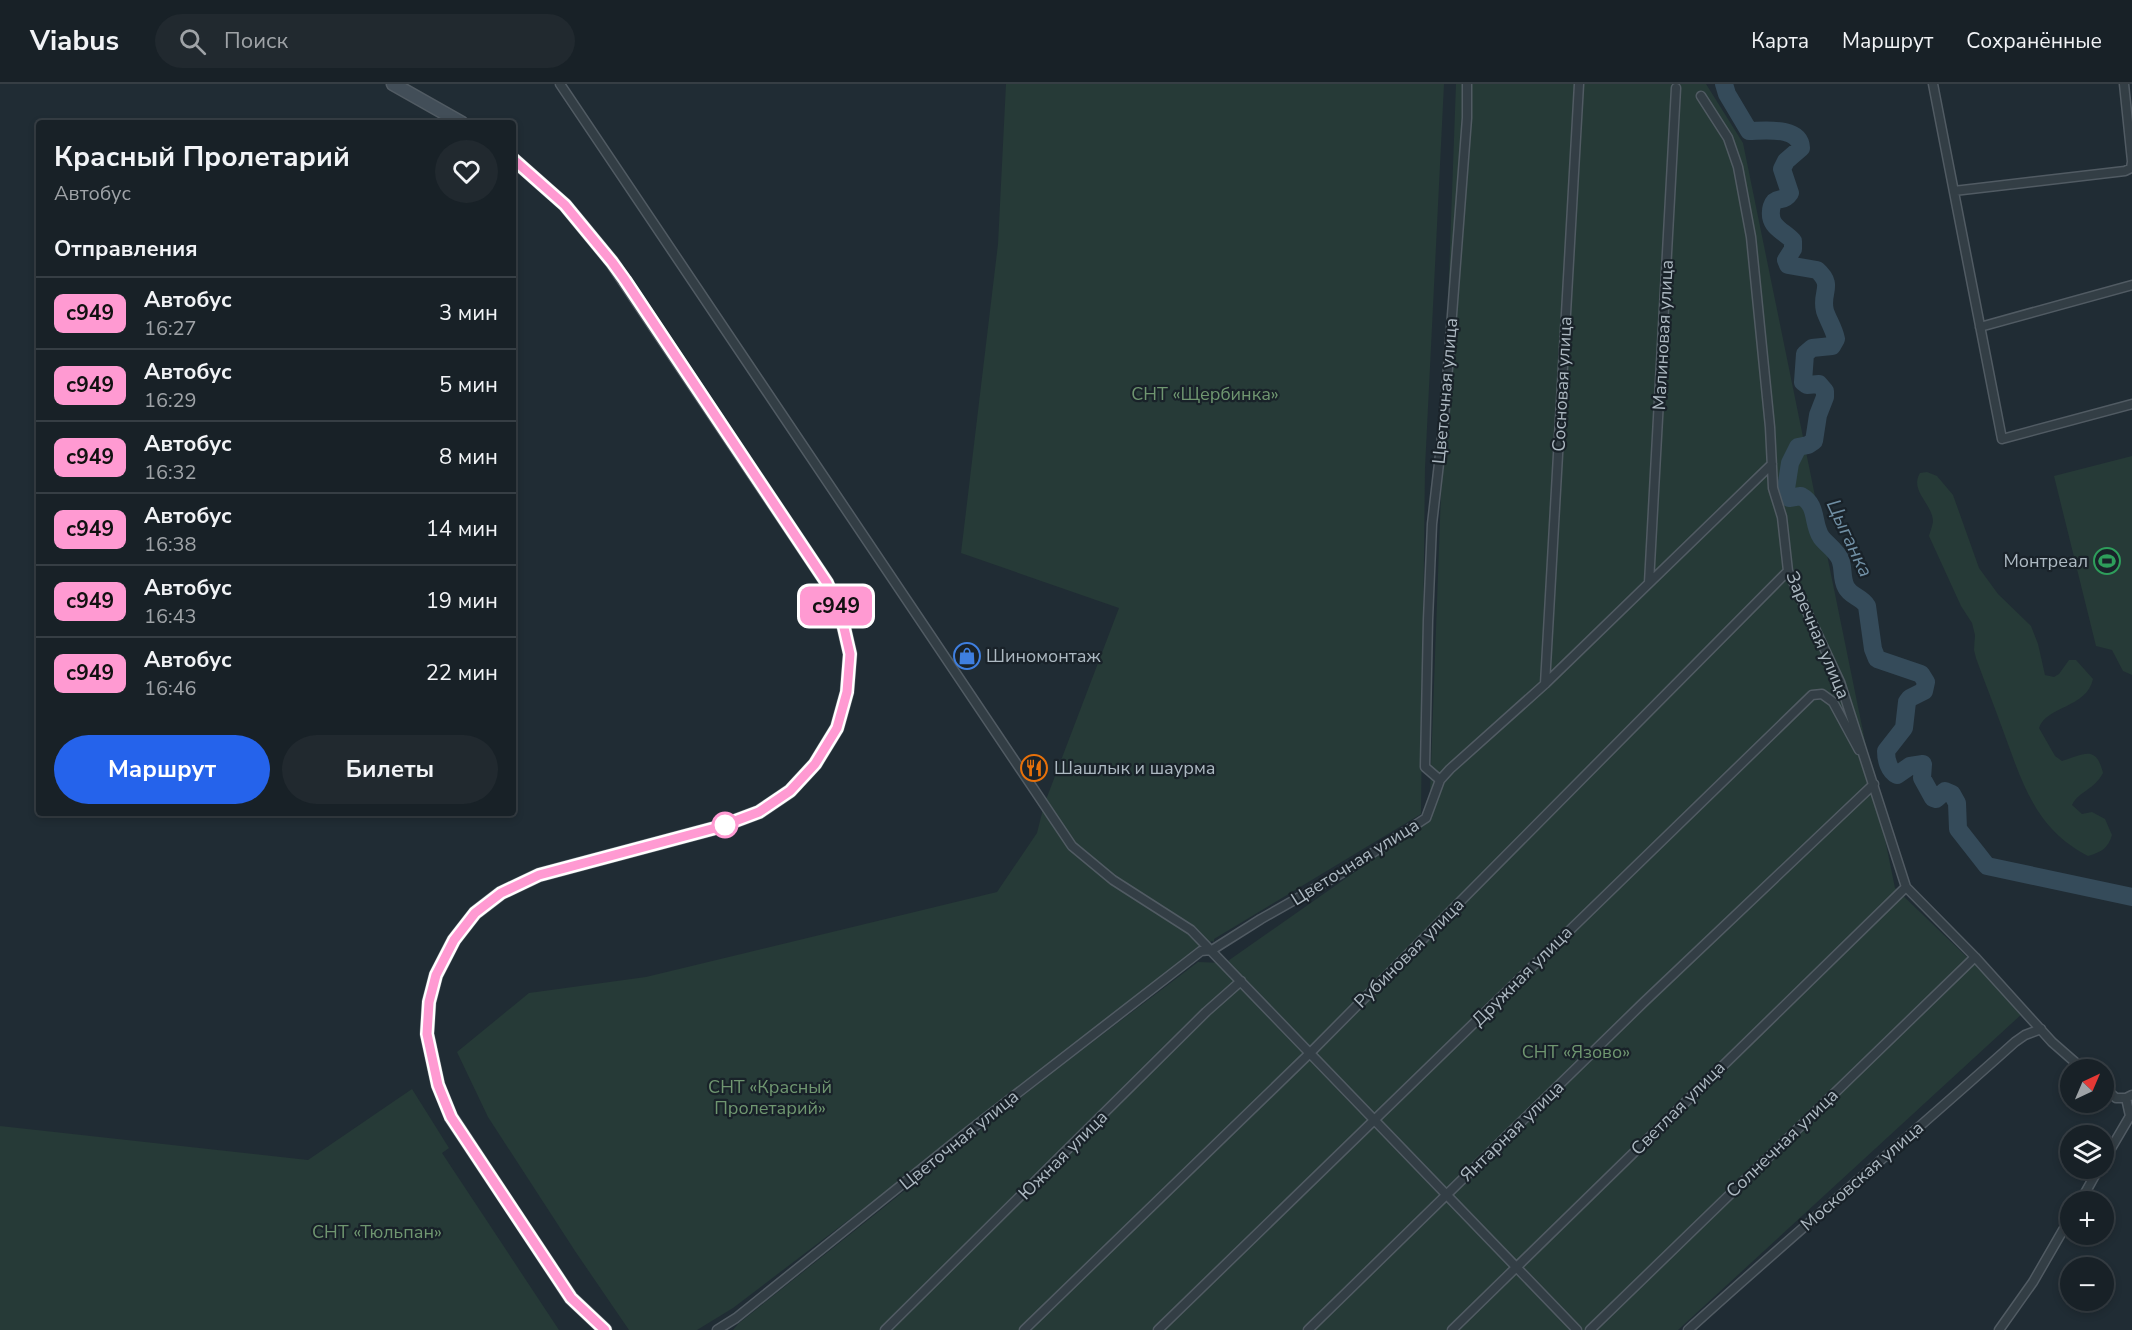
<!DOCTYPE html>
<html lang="ru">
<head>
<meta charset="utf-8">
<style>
	:root { --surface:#182127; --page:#21292f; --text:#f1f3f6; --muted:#9fa3a7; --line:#363e44; --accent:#2563eb }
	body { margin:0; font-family:"Nunito Sans",sans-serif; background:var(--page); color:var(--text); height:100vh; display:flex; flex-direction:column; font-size:22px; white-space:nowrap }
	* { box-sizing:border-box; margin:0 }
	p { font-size:20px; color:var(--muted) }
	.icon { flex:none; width:33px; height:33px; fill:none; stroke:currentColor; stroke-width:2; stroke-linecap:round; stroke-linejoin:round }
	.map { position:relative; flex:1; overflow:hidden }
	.panel { position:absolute; left:36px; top:36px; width:480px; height:696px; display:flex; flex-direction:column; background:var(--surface); border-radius:6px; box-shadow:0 3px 9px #0003,0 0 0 2px var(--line) }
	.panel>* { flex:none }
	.badge { padding:0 12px; border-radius:9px; font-size:21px; line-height:39px }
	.needle { width:39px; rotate:44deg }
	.buttons { position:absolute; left:2060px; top:975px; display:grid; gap:12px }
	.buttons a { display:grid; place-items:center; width:54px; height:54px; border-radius:50%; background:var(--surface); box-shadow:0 3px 9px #0003,0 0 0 2px var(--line); font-size:30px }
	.map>.badge { position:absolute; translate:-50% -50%; box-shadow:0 0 0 3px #fff }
	h2 { padding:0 18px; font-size:22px; line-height:54px }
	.round { display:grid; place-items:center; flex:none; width:63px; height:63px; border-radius:32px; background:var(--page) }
	.headline { display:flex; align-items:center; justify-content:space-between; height:102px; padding:0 18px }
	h1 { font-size:28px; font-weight:700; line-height:45px }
	.cta { display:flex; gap:12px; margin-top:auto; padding:12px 18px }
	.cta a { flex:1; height:69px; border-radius:36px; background:var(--accent); color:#fff; font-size:24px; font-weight:700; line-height:69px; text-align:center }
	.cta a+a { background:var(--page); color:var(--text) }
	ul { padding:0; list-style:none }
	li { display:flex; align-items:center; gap:18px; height:72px; padding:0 18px; border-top:2px solid var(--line) }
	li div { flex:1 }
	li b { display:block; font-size:22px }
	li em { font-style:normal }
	li .badge { min-width:66px; font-weight:700; text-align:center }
	header { display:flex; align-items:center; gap:36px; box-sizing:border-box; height:84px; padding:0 30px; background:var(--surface); border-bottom:2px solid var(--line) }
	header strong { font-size:28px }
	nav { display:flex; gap:33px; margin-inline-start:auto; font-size:21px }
	.search { width:420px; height:54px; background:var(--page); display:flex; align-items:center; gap:15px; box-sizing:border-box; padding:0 21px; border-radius:33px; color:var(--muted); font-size:22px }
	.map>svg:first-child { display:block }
	.green { fill:#263a37 }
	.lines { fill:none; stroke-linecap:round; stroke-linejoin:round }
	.river { stroke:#354b5a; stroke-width:18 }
	.street-casing { stroke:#515b63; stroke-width:11 }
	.secondary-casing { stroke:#515b63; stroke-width:15 }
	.street { stroke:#333e45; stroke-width:8 }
	.secondary { stroke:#424e58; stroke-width:12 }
	.line-casing { stroke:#fff; stroke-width:14 }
	.line { stroke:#ff9ad2; stroke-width:9 }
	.stop-dot { fill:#fff; stroke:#ff9ad2; stroke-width:3 }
	.labels { text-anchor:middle; stroke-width:4.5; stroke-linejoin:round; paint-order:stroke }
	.street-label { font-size:18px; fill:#adb9c2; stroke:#192229 }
	.park-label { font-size:18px; fill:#6f9670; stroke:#192229 }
	.poi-label { font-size:18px; fill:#adb9c2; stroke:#192229; text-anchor:start }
	.water-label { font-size:20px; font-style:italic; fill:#708fa4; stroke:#192229 }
</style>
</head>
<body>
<header>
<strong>Viabus</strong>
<div class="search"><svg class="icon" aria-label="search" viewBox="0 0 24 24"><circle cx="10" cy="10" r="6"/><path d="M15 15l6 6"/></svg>Поиск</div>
<nav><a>Карта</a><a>Маршрут</a><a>Сохранённые</a></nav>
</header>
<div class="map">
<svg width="2132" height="1246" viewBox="0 0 2132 1246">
	<rect width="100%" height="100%" fill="#202c34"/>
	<path class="green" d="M1006,0h438l-19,384 -4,346 -207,125v3l-2,-1 -20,12 -233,183 -226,172 -36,22h-68l-54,-79 -87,-134 -31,-65 72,-59 117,-16 351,-85 40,-59 7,-28 75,-197 -158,-55 37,-309z
		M1456,0h250l37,59 152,745 129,124 -346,318h-945l5,-6 315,-252 145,-110 27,1 204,-143z
		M2132,372v219l-9,-4 -11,-21 -16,-4 -42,-170z
		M1927,388l10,4 16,19 26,73 19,26 33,32 7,18 7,31 9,2 5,-3 10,-14h7l17,19c-6,29 -47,27 -54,49l16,28 7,5c21,-6 34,-17 41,12 -9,17 -24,18 -31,32l10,9 10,-2 13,7 7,16c-4,13 -10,17 -24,21 -52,-27 -65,-71 -84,-123 -9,-25 -19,-50 -28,-75l-2,-8 1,-15 -3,-12 -11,-17 -32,-70c1,-4 3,-9 4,-14 0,-18 -24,-31 -13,-49z
		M412,1005l37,59 -7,5 117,177h-559v-204l308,34z"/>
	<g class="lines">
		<path class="river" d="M1724,0l3,10 22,37c15,0 51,-5 52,17l-15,13 -4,8 8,24c-6,9 -10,4 -16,9 -2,2 -3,7 -3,9 -2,16 13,20 22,30v8l-7,11 2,5 29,5c18,16 3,22 8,41 3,9 9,18 11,28l-4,7 -20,2 -7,6 -2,28 4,3 12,-1 6,7v6l-7,18 -4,26 -6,4 -10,2 -8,16 -5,32 4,3 12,-2c17,9 11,27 20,41 6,8 15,13 19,22 4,9 1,19 6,28 4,9 16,10 21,19l6,43 4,10 44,15 5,8 -2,9 -14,7 -3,4 -3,26 -18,23c0,9 3,20 11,24l13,-9 13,-2 -1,14 11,20 3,1 9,-8 7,3 5,9 1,26 29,37 145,31"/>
		<defs>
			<path id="street" d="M560,0l512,762 41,34 78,50 386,400
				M1933,0l69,355 130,-35
				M2124,0l8,77
				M1701,12l27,42 10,29 13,70 19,190 3,61 9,29 6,54 52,111 66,205 69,70 77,85 32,28
				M1954,107l171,-20 6,-3 1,-6
				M1980,243l152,-42
				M1649,499l27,-495
				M1545,600l34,-600
				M1440,696l-15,-13 3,-147 4,-96 12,-104 23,-302v-34
				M2103,1003l13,11h10l6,-3
				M2103,1078l27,-46 -4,-18
				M2080,1118l19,-34
				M717,1246l19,-12 225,-181 240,-186 11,-1 11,-7 38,-24 81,-46 84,-55 14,-38 10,-11 95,-85 227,-220
				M885,1246l321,-318 35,-31
				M1024,1246l286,-277 478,-482
				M1158,1246c219,-210 435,-424 654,-635l10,-1 11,8 26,48
				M1308,1246l335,-327 231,-219
				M1452,1246l454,-443
				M1590,1246l385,-373
				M1688,1246c108,-98 219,-191 327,-288l10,-7 16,-6
				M1999,1246l34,-48 37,-64"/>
			<path id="secondary" d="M393,0l69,39
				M513,75l52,46 47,57 215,321 15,36 8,35 -3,38 -10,36 -22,36 -25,27 -31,21 -40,15 -180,48 -38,18 -26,20 -21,27 -18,35 -7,27 -2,32 11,51 13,32 120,181 34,32"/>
		</defs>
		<use href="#street" class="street-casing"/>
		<use href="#secondary" class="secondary-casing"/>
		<use href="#street" class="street"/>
		<use href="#secondary" class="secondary"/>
	</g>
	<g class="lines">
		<defs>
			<path id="line" d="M513,75l52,46 47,57 13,18 202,303 15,36 8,35 -3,38 -10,36 -22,36 -25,27 -31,21 -40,15 -180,48 -38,18 -26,20 -21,27 -18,35 -7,27 -2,32 11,51 13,32 120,181 34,32"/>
		</defs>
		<use href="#line" class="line-casing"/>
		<use href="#line" class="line"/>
	</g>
	<defs>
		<symbol id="stadium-ring" viewBox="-11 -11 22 22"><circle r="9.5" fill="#192229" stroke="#2e9e5b" stroke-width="1.5"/><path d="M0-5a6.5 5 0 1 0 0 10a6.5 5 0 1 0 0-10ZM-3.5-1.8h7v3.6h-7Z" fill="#2e9e5b"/></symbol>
		<symbol id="shop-ring" viewBox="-11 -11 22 22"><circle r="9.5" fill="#192229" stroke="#3f7fe0" stroke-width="1.5"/><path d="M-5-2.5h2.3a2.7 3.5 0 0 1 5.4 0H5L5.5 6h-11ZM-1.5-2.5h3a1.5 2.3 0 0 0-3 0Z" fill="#3f7fe0"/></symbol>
		<symbol id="restaurant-ring" viewBox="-11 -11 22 22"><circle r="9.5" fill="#192229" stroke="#e8710a" stroke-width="1.5"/><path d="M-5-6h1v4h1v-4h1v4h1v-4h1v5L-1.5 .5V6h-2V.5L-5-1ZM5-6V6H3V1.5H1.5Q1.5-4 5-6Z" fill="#e8710a"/></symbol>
	</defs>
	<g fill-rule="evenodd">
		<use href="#stadium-ring" x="2092" y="462" width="30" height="30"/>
		<use href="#shop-ring" x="952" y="557" width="30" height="30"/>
		<use href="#restaurant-ring" x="1019" y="669" width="30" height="30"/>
	</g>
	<circle class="stop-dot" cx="725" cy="741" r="12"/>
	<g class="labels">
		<g class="street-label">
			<text transform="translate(1663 251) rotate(-87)" y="6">Малиновая улица</text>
			<text transform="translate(1562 300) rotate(-87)" y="6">Сосновая улица</text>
			<text transform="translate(1445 307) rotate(-85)" y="6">Цветочная улица</text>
			<text transform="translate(1818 551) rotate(67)" y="6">Заречная улица</text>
			<text transform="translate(1355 778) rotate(-32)" y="6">Цветочная улица</text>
			<text transform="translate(1409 869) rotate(-45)" y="6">Рубиновая улица</text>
			<text transform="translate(1522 892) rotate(-45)" y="6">Дружная улица</text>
			<text transform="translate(1678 1024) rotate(-45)" y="6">Светлая улица</text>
			<text transform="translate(1512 1047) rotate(-44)" y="6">Янтарная улица</text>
			<text transform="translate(959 1056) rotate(-39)" y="6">Цветочная улица</text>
			<text transform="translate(1782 1059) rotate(-44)" y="6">Солнечная улица</text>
			<text transform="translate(1063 1071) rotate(-45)" y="6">Южная улица</text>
			<text transform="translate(1862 1092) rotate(-41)" y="6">Московская улица</text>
		</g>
		<g class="park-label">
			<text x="1205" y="316">СНТ «Щербинка»</text>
			<text x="1576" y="974">СНТ «Язово»</text>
			<text x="770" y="1009">СНТ «Красный<tspan x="770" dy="21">Пролетарий»</tspan></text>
			<text x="377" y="1154">СНТ «Тюльпан»</text>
		</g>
		<g class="poi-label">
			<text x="2088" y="483" text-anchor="end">Монтреал</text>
			<text x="986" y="578">Шиномонтаж</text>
			<text x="1054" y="690">Шашлык и шаурма</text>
		</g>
		<g class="water-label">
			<text transform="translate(1850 454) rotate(65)" y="7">Цыганка</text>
		</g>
	</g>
</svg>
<div class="buttons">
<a><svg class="needle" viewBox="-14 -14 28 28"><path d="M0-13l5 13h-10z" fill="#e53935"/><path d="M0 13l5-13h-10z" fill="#9fa3a7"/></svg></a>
<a><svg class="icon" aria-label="layers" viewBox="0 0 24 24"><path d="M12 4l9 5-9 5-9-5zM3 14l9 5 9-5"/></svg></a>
<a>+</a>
<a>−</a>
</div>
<b class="badge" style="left:836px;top:522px;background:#ff9ad2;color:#111">с949</b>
<section class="panel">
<div class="headline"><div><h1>Красный Пролетарий</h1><p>Автобус</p></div><a class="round"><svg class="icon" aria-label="heart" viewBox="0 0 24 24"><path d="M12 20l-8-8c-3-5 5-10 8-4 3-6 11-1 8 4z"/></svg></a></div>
<h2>Отправления</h2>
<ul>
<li><span class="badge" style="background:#ff9ad2;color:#111">с949</span><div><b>Автобус</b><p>16:27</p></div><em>3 мин</em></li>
<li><span class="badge" style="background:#ff9ad2;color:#111">с949</span><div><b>Автобус</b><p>16:29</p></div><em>5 мин</em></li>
<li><span class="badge" style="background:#ff9ad2;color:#111">с949</span><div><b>Автобус</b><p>16:32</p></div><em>8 мин</em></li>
<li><span class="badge" style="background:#ff9ad2;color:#111">с949</span><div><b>Автобус</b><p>16:38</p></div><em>14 мин</em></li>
<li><span class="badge" style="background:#ff9ad2;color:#111">с949</span><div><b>Автобус</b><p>16:43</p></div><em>19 мин</em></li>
<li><span class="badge" style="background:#ff9ad2;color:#111">с949</span><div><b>Автобус</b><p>16:46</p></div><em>22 мин</em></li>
</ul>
<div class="cta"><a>Маршрут</a><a>Билеты</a></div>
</section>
</div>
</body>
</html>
